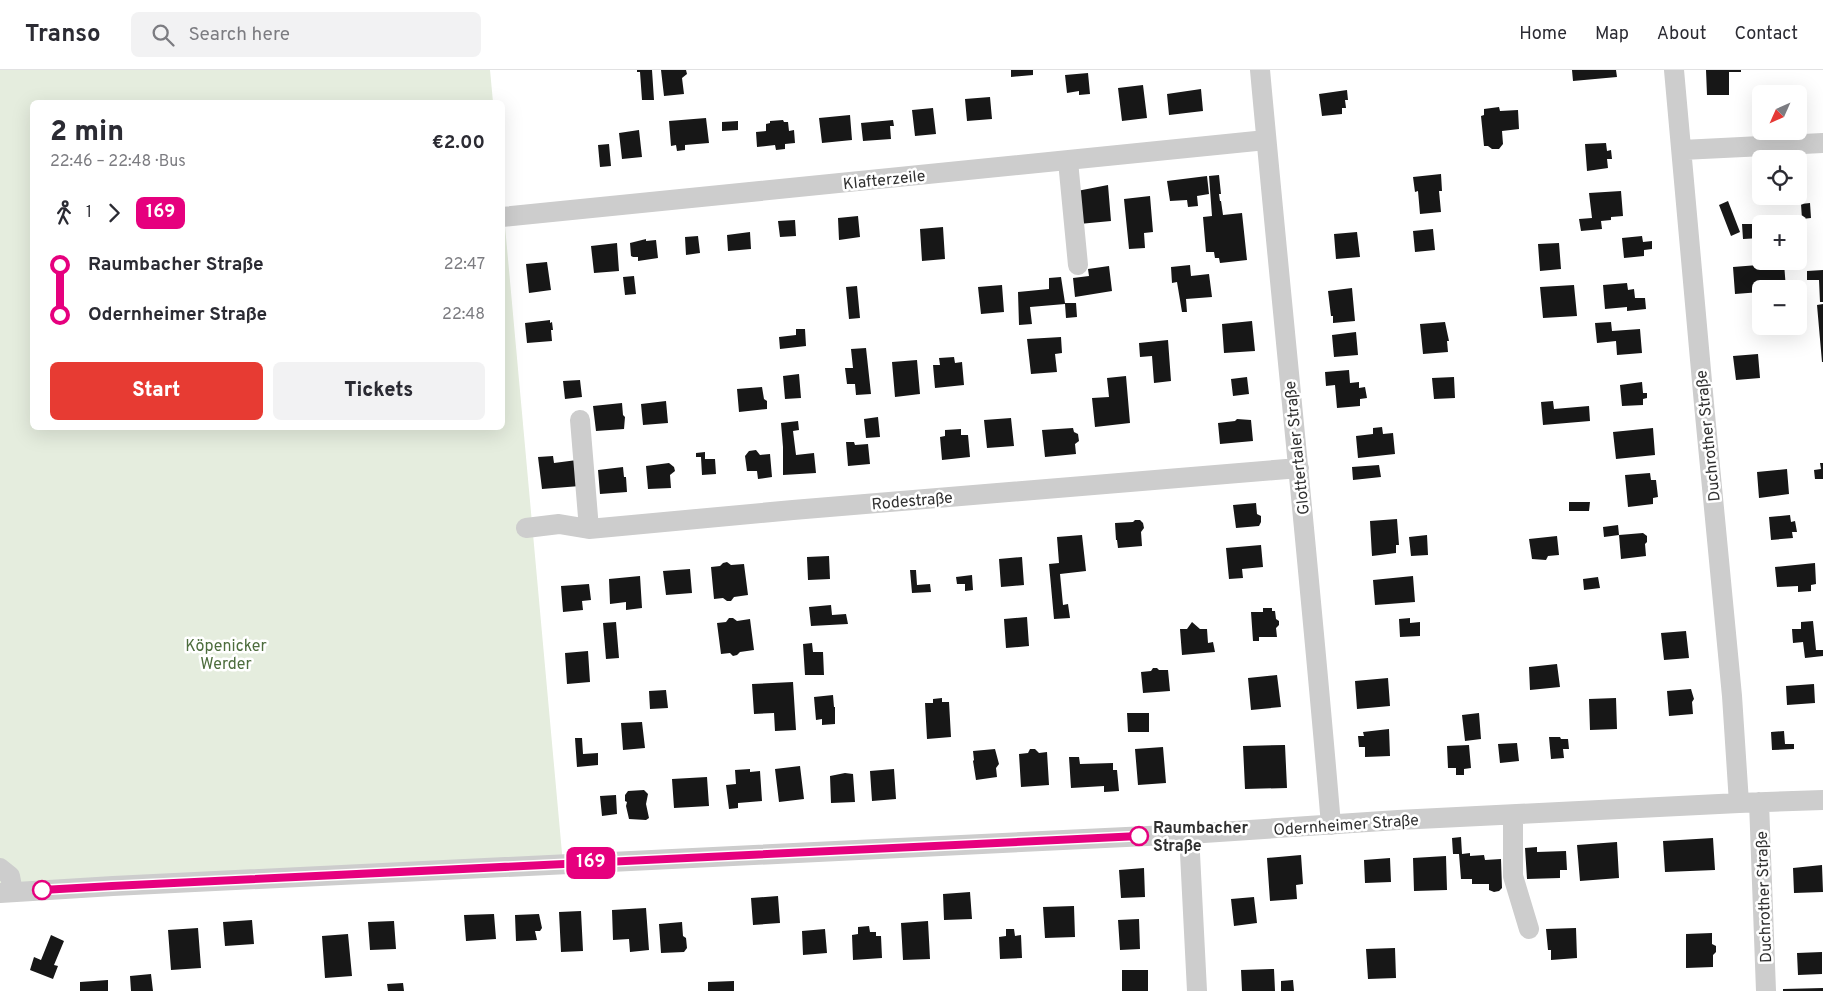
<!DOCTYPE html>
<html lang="en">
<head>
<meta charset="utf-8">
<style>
	:root { --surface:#fff; --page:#f2f2f3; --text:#2b2b33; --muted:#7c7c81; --line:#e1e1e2; --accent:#e73b33 }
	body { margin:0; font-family:Overpass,sans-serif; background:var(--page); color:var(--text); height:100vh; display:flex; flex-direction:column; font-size:19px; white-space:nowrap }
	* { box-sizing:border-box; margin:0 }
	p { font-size:16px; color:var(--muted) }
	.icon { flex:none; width:28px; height:28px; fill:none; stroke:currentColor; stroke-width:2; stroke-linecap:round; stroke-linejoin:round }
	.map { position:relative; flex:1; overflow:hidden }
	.side { position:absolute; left:30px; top:30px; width:475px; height:330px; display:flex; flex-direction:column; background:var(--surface); border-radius:8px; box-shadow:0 5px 20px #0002 }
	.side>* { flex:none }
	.badge { padding:0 10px; border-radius:8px; font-size:18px; line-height:32px }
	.needle { width:32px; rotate:225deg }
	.buttons { position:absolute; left:1752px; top:15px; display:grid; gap:10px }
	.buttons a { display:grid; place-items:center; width:55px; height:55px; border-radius:8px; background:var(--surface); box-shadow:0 5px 20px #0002; font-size:25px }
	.map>.badge { position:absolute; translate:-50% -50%; box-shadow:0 0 0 2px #fff }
	.legs { display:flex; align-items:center; gap:8px; height:55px; padding:0 20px; font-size:16px }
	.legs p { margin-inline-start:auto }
	.summary { display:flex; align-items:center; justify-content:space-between; height:85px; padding:0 20px }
	h1 { font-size:28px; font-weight:800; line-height:38px }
	.action { display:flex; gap:10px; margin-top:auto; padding:10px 20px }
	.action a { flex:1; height:58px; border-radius:8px; background:var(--accent); color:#fff; font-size:20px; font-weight:800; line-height:58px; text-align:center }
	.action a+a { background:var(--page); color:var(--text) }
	ul { padding:0 20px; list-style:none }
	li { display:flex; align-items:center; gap:18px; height:50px; font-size:19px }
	li i { display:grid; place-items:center; width:8px; height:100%; margin:0 6px; background:currentColor }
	li i::after { content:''; width:12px; height:12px; margin:-6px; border:4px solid; border-radius:50%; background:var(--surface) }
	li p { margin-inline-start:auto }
	li:first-child i { background:linear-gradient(#0000 50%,currentColor 0) }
	li:last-child i { background:linear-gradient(currentColor 50%,#0000 0) }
	header { display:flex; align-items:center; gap:30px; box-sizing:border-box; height:70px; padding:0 25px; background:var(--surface); border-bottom:1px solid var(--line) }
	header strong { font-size:24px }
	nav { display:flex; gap:28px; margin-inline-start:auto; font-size:18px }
	.search { width:350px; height:45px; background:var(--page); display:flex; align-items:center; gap:12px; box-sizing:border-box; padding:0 18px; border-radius:8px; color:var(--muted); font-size:19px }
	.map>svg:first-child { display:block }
	.green { fill:#e5edde }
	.building { fill:#171717 }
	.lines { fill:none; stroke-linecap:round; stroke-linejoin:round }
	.minor { stroke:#cdcdcd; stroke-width:20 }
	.line-1-casing { stroke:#fff; stroke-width:11 }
	.line-1 { stroke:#e6007e; stroke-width:8 }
	.stop-1-dot { fill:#fff; stroke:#e6007e; stroke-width:2.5 }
	.labels { text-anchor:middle; stroke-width:5; stroke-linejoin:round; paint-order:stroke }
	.street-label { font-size:16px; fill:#303030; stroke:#fff }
	.park-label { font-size:16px; fill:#4d6d3d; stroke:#fff }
	.stop-label { font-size:16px; font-weight:bold; fill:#303030; stroke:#fff; text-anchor:start }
</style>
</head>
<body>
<header>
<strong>Transo</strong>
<div class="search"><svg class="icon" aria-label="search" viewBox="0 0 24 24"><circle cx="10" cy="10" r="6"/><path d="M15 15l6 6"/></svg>Search here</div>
<nav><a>Home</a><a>Map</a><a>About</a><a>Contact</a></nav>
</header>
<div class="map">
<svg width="1823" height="921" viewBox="0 0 1823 921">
	<rect width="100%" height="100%" fill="#fff"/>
	<path class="green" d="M0,0h490l3,32h-461v326h470l1,-224 60,660 -563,29z"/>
	<path class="building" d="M637,0h15l2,30h-12l-2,-28h-3z
		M661,0h25l1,4 -5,4 2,16 -20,2z
		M1011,0h22v5l-22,2z
		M1572,0h44l1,7 -44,4z
		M1706,0h35v2h-12v23h-22z
		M1088,3l2,21 -11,1v-4l-12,2 -2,-18z
		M1143,15l4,33 -25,3 -4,-33z
		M1201,19l2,22 -34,4 -2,-21z
		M1347,20l1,10h-3l1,8h-4v6l-20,2 -3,-22z
		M990,27l2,22 -25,2 -2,-22z
		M1499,37l1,4 18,-1 1,19 -17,2 1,13 -4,5h-7l-4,-3h-4l-3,-30 3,-1v-6z
		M933,38l3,26 -21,2 -3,-26z
		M850,45l2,25 -30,3 -3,-25z
		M706,48l3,25 -24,2v5l-8,1 -1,-6 -5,1 -2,-25z
		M783,50l1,2h4l1,9 5,-1 1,13 -10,1v5l-9,1 -1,-5 -18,2 -1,-15 10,-1v-7l4,-1v-2z
		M893,50l1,6h-4l1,13 -28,2 -2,-18z
		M738,51v9l-16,1v-9z
		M639,60l3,27 -20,2 -3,-26z
		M1606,73l1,8 4,-1 1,9h-5l1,9 -21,3 -2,-27z
		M609,74l2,22 -11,1 -2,-22z
		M1441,104l1,17h-3l2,21 -21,2 -2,-23 -3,1 -2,-15z
		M1219,105l2,19h-2l1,7h1l2,14 19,-2 5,47 -27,3 -1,-5h-4l-1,-6h-8l-3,-35 9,-1 -3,-40z
		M1207,106l2,18 -12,2 1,10 -10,1 -1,-7 -17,1 -3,-20z
		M1108,115l3,36 -32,3 -2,-33z
		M1621,121l2,25 -12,1v3l-10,1 1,8 -21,2 -2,-12 13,-1 -3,-25z
		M1150,126l3,36 -9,1 1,15 -16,1 -5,-50z
		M1728,131l12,31 -9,4 -12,-31z
		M1810,133l1,15 -9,1 -1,-15z
		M858,146l2,21 -21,3 -1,-22z
		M795,150l1,16 -16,1 -2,-16z
		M1742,154h19v14l-18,1z
		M943,157l2,32 -23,2 -2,-32z
		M1433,159l2,21 -20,2 -2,-21z
		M750,162l1,17 -23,2 -1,-16z
		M1357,162l3,25 -24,2 -2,-25z
		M698,166l2,17 -14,2 -1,-18z
		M1642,166l1,6 9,-1v8l-8,1v6l-20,2 -2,-20z
		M646,169v2l10,-1 2,18 -20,3v-4h-5l-2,-1 -1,-13z
		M617,173l2,28 -25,2 -3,-27z
		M1559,173l2,26 -21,2 -2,-27z
		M547,192l4,28 -22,3 -3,-29z
		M1784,193l2,26h-25v3l-26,2 -2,-27z
		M1190,195l1,11 18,-2 3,23 -26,2 1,13h-5l-5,-30 -5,1 -1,-16z
		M1109,196l3,25 -37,6 -2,-19 16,-2 -1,-7z
		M1823,200v32h-3l-1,-22h-12v-9z
		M634,206l2,18 -11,1 -2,-18z
		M1061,207l4,26h11l1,14 -11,1 -1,-14 -35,3 2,17 -13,1 -1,-33 31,-3v-11z
		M1627,213l1,7 6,-1 1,9h10l1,11 -19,2v-4l-22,2 -2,-24z
		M1002,215l2,27 -23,2 -3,-27z
		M1574,215l3,31 -34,2 -3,-31z
		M857,216l3,32 -11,1 -3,-32z
		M1352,218l3,33 -22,2v-7h-2l-3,-25z
		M1823,234v58h-1l-5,-57z
		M550,250v3l2,-1 1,8h-2l1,11 -25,2 -2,-20z
		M1252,251l3,30 -31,2 -2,-29z
		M1445,252l4,19h-2l1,11 -25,2 -3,-30z
		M1611,252l1,9 28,-2 2,24 -25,2 -1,-14 -19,2 -2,-20z
		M796,259h9l1,17 -26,3 -1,-12 17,-2z
		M1356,262l2,23 -24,2 -2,-22z
		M1061,267l1,16 -7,1 2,18 -26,2 -4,-35z
		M1168,270l3,41 -17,2 -2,-27 -12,1 -1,-14z
		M866,278l5,46 -15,1 -1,-11h-8l-2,-16h8l-2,-19z
		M1758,284l2,24 -24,2 -3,-24z
		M954,287l1,6 7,-1 2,23 -29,3 -2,-23h7l-1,-7z
		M917,290l3,34 -25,3 -3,-35z
		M1349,300l1,13 9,-1v6l6,-1 2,11 -7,1v7l-23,2 -2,-23 -9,1 -1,-14z
		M799,304l2,24 -16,1 -2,-23z
		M1126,306l4,47 -35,4 -3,-29 17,-1 -2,-19z
		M1247,307l2,17 -16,2 -2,-17z
		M1454,307l1,21 -21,1 -2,-21z
		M580,310l2,17 -17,2 -2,-18z
		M1642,312l1,11h4v5l-4,1v6l-21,1 -2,-21z
		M762,317l2,12 3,2v8l-28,3 -2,-23z
		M666,331l2,22 -25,2 -2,-21z
		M1553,331l1,8 35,-3 1,15 -47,4 -2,-23z
		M622,333l1,12 2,2 -1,12 -28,2 -3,-25z
		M878,347l2,20 -14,1 -2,-19z
		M1011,348l3,28 -27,2 -3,-28z
		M1237,349l14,1 2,21 -33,3 -2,-21 17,-2z
		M798,351l1,9 -6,1 3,24 18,-2 2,20 -33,2v-28l-2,-24z
		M1382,357l1,7 10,-1 2,21 -37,4 -2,-22 17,-2v-6z
		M1073,358l1,4 4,2 1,7 -4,3 1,10 -31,3 -3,-27z
		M1653,358l2,27 -39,4 -3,-27z
		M961,359v6h7l2,22 -28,3 -2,-23 5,-1v-6z
		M846,372h8l1,3 13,-1 2,20 -22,2z
		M756,380l4,5 10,-1 2,23 -14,2 -1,-8h-10l-2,-15 4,-5z
		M705,382v7h10l1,15 -14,1 -1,-18h-5v-4z
		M553,386l1,7 23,-3 3,26 -38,3 -4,-32z
		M669,393l5,4 1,4 -5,4 1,13 -23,1 -2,-23z
		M1820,393h3v16h-8l-1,-9 7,-1z
		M1379,395l2,12 -28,3 -1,-13z
		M623,397l1,10h2l1,15 -27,2 -2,-24z
		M1787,399l2,25 -30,4 -2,-26z
		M1650,403l1,7h5l2,17 -5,1v6l-25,3 -3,-32z
		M1569,432h21l-1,9h-20z
		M1256,433l1,11 4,2v6l-2,4 -23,2 -3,-23z
		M1790,445l1,7 4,-1 2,11h-5l1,6 -22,2 -2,-23z
		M1397,449l2,26h-3v8l-24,3 -2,-35z
		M1135,450h5l3,3 1,5 -3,4 1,14 -24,2 -1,-8h-1l-1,-17 18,-1z
		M1618,455l1,10 -15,2 -1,-10z
		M1643,463l4,3v6l-2,2 1,12 -25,3 -2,-24z
		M1082,465l4,36 -26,3 3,31 5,-1 2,14 -16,1 -5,-55 10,-1 -2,-26z
		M1427,465l1,20 -17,1 -2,-19z
		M1557,466l2,19 -11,1 -2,4 -14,-1 -3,-20z
		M1261,475l2,22 -21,2 1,9 -14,1 -3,-31z
		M829,486l1,23 -22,1 -1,-23z
		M1022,487l2,28 -23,2 -2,-28z
		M727,492l4,3 13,-1 4,31 -14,2 -3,4h-4l-4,-3 -9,1 -3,-32 9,-1 3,-3z
		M1815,493l1,21 -5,1v6l-13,1v-6l-21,1 -2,-20z
		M690,499l2,24 -26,2 -3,-24z
		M910,500h6l1,15 13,-1 1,8 -19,1z
		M972,505l1,15 -8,1v-7h-8l-1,-7z
		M640,506l2,32 -16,2v-8l-16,2 -1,-25z
		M1413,506l2,26 -40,3 -2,-25z
		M1598,507l2,11 -16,2 -1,-11z
		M589,514l2,16 -9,1 1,9 -20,2 -2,-26z
		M831,535l1,10 14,-1 2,10 -37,2 -2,-19z
		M1263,538h9v3h3l1,8 3,2v4l-3,3 1,9h-18v4h-6l-2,-29h12z
		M1027,547l2,29 -23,2 -2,-29z
		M729,548h4l4,3 13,-2 4,31 -14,2 -3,3 -4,1 -3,-3 -9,1 -4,-31 9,-1z
		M1410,548v5l10,-1v14l-20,1 -1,-18z
		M1813,551l3,29h7v6l-18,2 -2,-16 -10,1 -1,-14h9v-7z
		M616,552l3,36 -13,1 -3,-36z
		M1192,552l8,7h7l1,14 5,-1 2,10 -33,3 -2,-26h7z
		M1686,561l3,27 -25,2 -3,-27z
		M812,573l1,9h10l1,23h-19l-2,-31z
		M588,581l2,31 -23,2 -2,-31z
		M1557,594l3,23 -30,3 -1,-23z
		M1153,598h4l2,2h9l2,21 -27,2 -2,-21 10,-1z
		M1277,605l4,32 -30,3 -3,-32z
		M1388,608l2,28 -33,3 -2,-28z
		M793,612l3,48 -21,1 -1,-18 -20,1 -2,-30z
		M1814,614l1,19 -28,2 -1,-19z
		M1691,619l3,10 -2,3 1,12 -24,2 -2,-25z
		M666,620l2,18 -18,1 -1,-18z
		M833,625l1,12h1v17l-13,1v-6l-6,1 -2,-23z
		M942,628v4h7l2,35 -24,2 -2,-36h8v-4z
		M1616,628l1,31 -27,1 -1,-31z
		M1127,643h22v19h-21z
		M1479,643l2,26 -16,2 -3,-26z
		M642,652l3,26 -22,2 -2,-27z
		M1389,659l1,27 -25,1v-10h-6l-1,-11h6l-1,-4z
		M1784,661l1,13h9v5l-22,1 -1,-18z
		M1549,667h11l1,2h7l1,10h-6l1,9 -13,1z
		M575,668h7l1,16 15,-1v12l-21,2z
		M1517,673l2,18 -19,2 -2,-19z
		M1285,675l2,43 -42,1 -2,-43z
		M1469,675l2,23 -7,1v6h-8v-7h-8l-1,-22z
		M1163,677l3,36 -28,2 -3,-36z
		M995,679l4,15 -3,4 1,9 -21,3 -3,-19 1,-1 -1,-9z
		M1030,679h5l4,4 8,-1 2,33 -28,2 -2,-33 9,-1z
		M1069,687h10l1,7 33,-1v7h4l2,21 -15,1v-6l-33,2z
		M800,696l4,33 -25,3 -4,-33z
		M750,699v3l10,-1 2,30 -24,2v5l-9,1 -3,-24 10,-1 -1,-14z
		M894,699l2,30 -24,2 -2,-30z
		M845,703l8,1 2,28 -24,1 -1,-27z
		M707,707l2,29 -35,2 -2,-29z
		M644,720l4,4 -2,10 3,14 -3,2 -17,-1 -3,-13 1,-4 -2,-1v-6l3,-4z
		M616,725l1,19 -15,2 -2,-20z
		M1461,767l1,17 8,-1v3l14,-1 1,5 16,-1 1,29 -3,3 -5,1 -5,-2v-6h-17v-5h-11l-2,-25h-6l-1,-16z
		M1713,768l2,32 -50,2 -2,-31z
		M1617,772l2,36 -39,3 -3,-36z
		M1537,777v5l29,-1 1,19h-7v8l-33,1 -2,-31z
		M1301,785l2,29 -7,1 1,14 -27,2 -3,-43z
		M1446,786l1,34 -33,1 -1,-33z
		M1390,788l1,24 -26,1 -1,-23z
		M1822,795l1,27 -29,1 -1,-25z
		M1144,798l1,29 -24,1 -2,-28z
		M970,822l2,27 -28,1 -1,-26z
		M778,826l2,27 -27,2 -2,-27z
		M1254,827l3,26 -23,3 -3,-27z
		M1074,836l1,31 -30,1 -2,-31z
		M646,838l3,42 -19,2 -1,-13 -16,1 -1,-30z
		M581,841l2,40 -22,1 -2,-40z
		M494,844l2,25 -30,2 -2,-26z
		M539,844l3,14 -2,3h-5l2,9 -21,1 -1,-26z
		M1139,849l1,30 -20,1 -2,-30z
		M252,850l2,24 -29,2 -2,-24z
		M394,851l2,28 -26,1 -2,-28z
		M928,851l2,38 -27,1 -2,-37z
		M682,852l1,14 3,2 1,10 -3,4 -23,1 -2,-29z
		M869,856l1,6h6v4h5l1,22 -29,2 -1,-25 6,-1v-7z
		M198,858l3,40 -30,2 -3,-40z
		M1576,858l1,30 -26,2v-10h-3l-2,-21z
		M825,859l2,24 -24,2 -1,-24z
		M1006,859h8l1,7 6,-1 1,23 -22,1 -1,-22 7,-1z
		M1712,863v11l4,2v6l-3,3v12l-27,1v-34z
		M348,864l4,42 -27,2 -3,-42z
		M51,865l13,6 -10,24 4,1 -5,13 -23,-9 4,-13 7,3z
		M1395,878l1,30 -28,1 -2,-30z
		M1822,882v22l-24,1 -1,-22z
		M1274,899l1,22h-33l-1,-21z
		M1122,900h26v21h-26z
		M151,904l2,17h-22l-1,-15z
		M108,910v11h-28v-9z
		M1293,910l1,11h-13v-10z
		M734,911v10h-26v-9z
		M403,913l1,8h-16l-1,-7z
		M1823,918v3h-40v-2z"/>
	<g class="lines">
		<path class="minor" d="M1260,0c23,252 50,503 71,755
			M1674,0l30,334 28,292 7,107
			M1682,80l141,-7
			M1068,91l10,104
			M502,147l764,-77
			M580,350l9,109
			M526,458l33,-4 30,5 204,-19 506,-42
			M1759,732l7,189
			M1513,745v61l16,53
			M1189,764l8,157
			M0,798l10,8 3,16
			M0,823l113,-7 1076,-52 209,-14 341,-17 84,-3"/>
	</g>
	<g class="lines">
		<defs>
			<path id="line-1" d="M42,820l70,-4 1027,-50"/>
		</defs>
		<use href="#line-1" class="line-1-casing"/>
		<use href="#line-1" class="line-1"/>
	</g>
	<g class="stop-1-dot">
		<circle cx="1139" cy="766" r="9"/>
		<circle cx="42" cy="820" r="9"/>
	</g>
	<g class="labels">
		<g class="street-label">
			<text transform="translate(884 109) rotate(-6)" y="6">Klafterzeile</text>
			<text transform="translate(1707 366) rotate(-96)" y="6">Duchrother Straße</text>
			<text transform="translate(1296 378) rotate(-96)" y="6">Glottertaler Straße</text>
			<text transform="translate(912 430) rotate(-5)" y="6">Rodestraße</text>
			<text transform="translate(1346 754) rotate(-4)" y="6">Odernheimer Straße</text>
			<text transform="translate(1763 827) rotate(-92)" y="6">Duchrother Straße</text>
		</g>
		<g class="park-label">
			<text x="226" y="581">Köpenicker<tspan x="226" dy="18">Werder</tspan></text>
		</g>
		<g class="stop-label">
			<text x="1153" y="763">Raumbacher<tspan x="1153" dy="18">Straße</tspan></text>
		</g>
	</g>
</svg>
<div class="buttons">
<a><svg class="needle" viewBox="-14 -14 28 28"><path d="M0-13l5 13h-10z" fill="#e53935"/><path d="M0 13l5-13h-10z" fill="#7c7c81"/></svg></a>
<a><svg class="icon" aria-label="locate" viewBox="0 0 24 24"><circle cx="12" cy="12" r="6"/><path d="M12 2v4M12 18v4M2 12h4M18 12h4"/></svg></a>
<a>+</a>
<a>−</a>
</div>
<b class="badge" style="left:591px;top:793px;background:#e6007e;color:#fff">169</b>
<section class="side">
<div class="summary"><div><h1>2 min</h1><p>22:46 – 22:48 · Bus</p></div><b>€2.00</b></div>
<div class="legs"><svg class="icon" aria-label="walk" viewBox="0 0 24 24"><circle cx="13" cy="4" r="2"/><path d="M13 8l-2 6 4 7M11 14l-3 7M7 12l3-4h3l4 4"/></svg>1<svg class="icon" aria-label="forward" viewBox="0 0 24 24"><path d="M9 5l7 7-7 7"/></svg><b class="badge" style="background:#e6007e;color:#fff">169</b></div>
<ul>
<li><i style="color:#e6007e"></i><b>Raumbacher Straße</b><p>22:47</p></li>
<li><i style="color:#e6007e"></i><b>Odernheimer Straße</b><p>22:48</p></li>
</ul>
<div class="action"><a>Start</a><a>Tickets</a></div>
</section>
</div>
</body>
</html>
